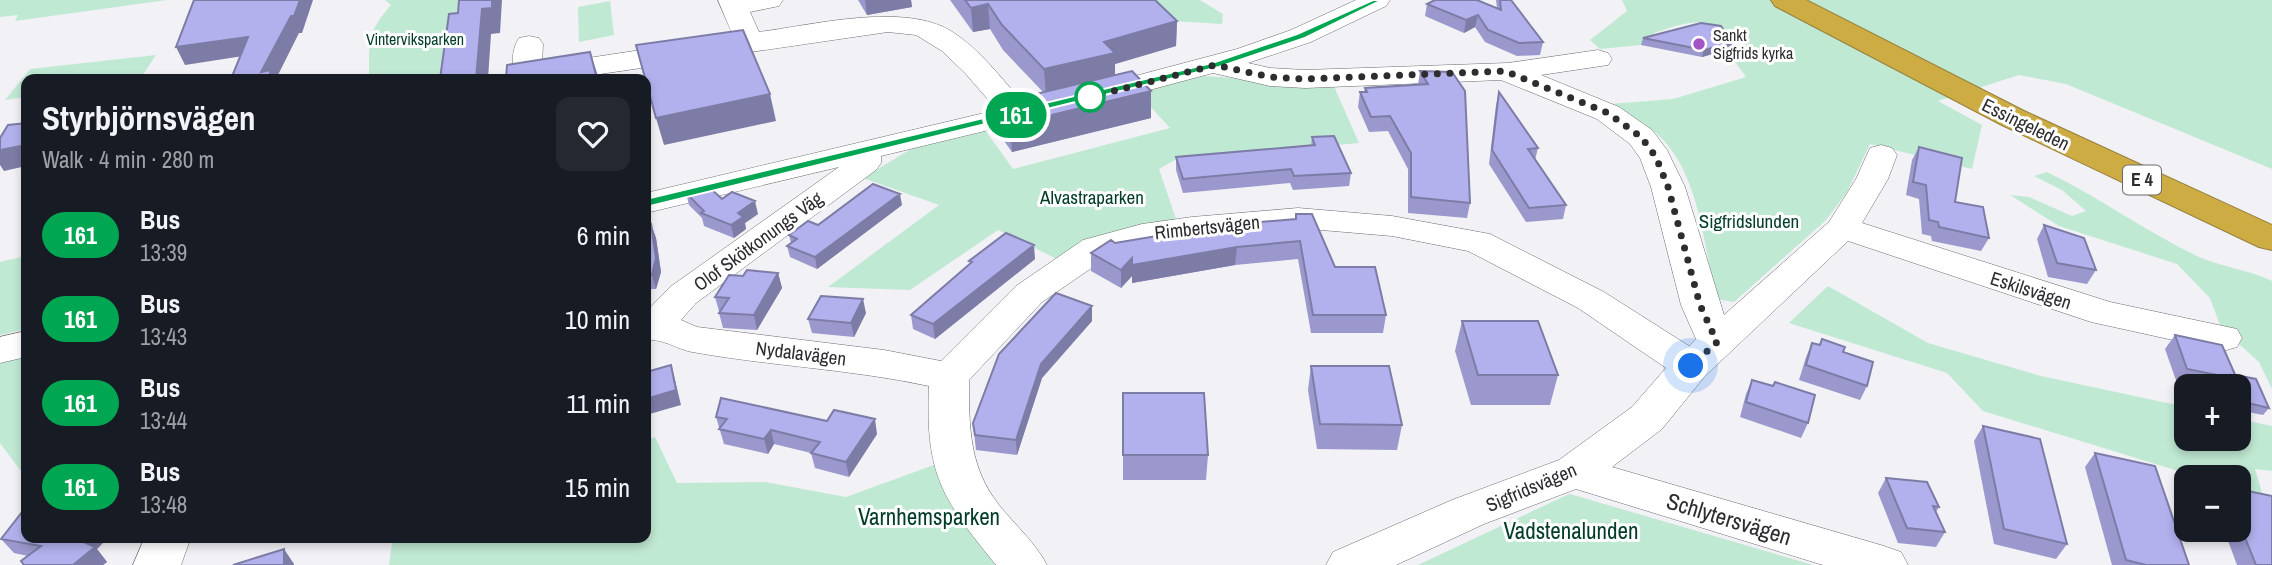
<!DOCTYPE html>
<html lang="en">
<head>
<meta charset="utf-8">
<style>
	:root { --surface:#171b24; --page:#242831; --text:#f1f3f6; --muted:#9ea1a6 }
	body { margin:0; font-family:"Archivo Narrow",sans-serif; background:var(--page); color:var(--text); height:100vh; display:flex; flex-direction:column; font-size:26px; white-space:nowrap }
	* { box-sizing:border-box; margin:0 }
	p { font-size:23px; color:var(--muted) }
	.icon { flex:none; width:38px; height:38px; fill:none; stroke:currentColor; stroke-width:2; stroke-linecap:round; stroke-linejoin:round }
	.map { position:relative; flex:1; overflow:hidden }
	.drawer { position:absolute; left:21px; top:74px; width:630px; height:469px; display:flex; flex-direction:column; background:var(--surface); border-radius:14px; box-shadow:0 4px 10px #0003 }
	.drawer>* { flex:none }
	.badge { padding:0 14px; border-radius:23px; font-size:24px; line-height:46px }
	.fabs { position:absolute; left:2174px; top:374px; display:grid; gap:14px }
	.fabs a { display:grid; place-items:center; width:77px; height:77px; border-radius:14px; background:var(--surface); box-shadow:0 4px 10px #0003; font-size:35px }
	.you { position:absolute; width:35px; height:35px; margin:-18px; border:5px solid #fff; border-radius:50%; background:#1a73e8; box-shadow:0 0 0 10px #1a73e833 }
	.map>.badge { position:absolute; translate:-50% -50%; box-shadow:0 0 0 4px #fff }
	.round { display:grid; place-items:center; flex:none; width:74px; height:74px; border-radius:14px; background:var(--page) }
	.head { display:flex; align-items:center; justify-content:space-between; height:119px; padding:0 21px }
	h1 { font-size:33px; font-weight:800; line-height:52px }
	ul { padding:0; list-style:none }
	li { display:flex; align-items:center; gap:21px; height:84px; padding:0 21px }
	li div { flex:1 }
	li b { display:block; font-size:26px }
	li em { font-style:normal }
	li .badge { min-width:77px; font-weight:700; text-align:center }
	.map>svg:first-child { display:block }
	.green { fill:#c0e9d3 }
	.lines { fill:none; stroke-linecap:round; stroke-linejoin:round }
	.minor-casing { stroke:#6d6d71; stroke-width:1 }
	.highway-casing { stroke:#96803d; stroke-width:2 }
	.minor { fill:#fff; fill-rule:evenodd }
	.highway { fill:#ceac44; fill-rule:evenodd }
	.wall { fill:#9a98cc }
	.shaded-wall { fill:#7d7ca6 }
	.building { fill:#b3b1ed; stroke:#7d7ca6; stroke-width:2 }
	.line { fill:#00a651; stroke:#fff; stroke-width:2 }
	.walk { stroke:#2d2d2f; stroke-width:7; stroke-dasharray:0 12.6 }
	.poi-dot { fill:#a453c4; stroke:#fefefe; stroke-width:2.5 }
	.stop-dot { fill:#fff; stroke:#00a651; stroke-width:3.5 }
	.labels { text-anchor:middle; stroke-width:6; stroke-linejoin:round; paint-order:stroke }
	.far-poi-label { font-size:16px; fill:#2d2d2f; stroke:#fefefe; text-anchor:start }
	.far-park-label { font-size:16px; fill:#023d28; stroke:#fefefe }
	.shield { fill:#fefefe; stroke:#6c6c6d; stroke-width:2 }
	.shield-label { font-size:18px; font-weight:bold; fill:#2d2d2f }
	.street-label { font-size:19px; fill:#2d2d2f; stroke:#fefefe }
	.park-label { font-size:19px; fill:#023d28; stroke:#fefefe }
	.near-park-label { font-size:23px; fill:#023d28; stroke:#fefefe }
	.near-street-label { font-size:23px; fill:#2d2d2f; stroke:#fefefe }
</style>
</head>
<body>
<div class="map">
<svg width="2272" height="565" viewBox="0 0 2272 565">
	<rect width="100%" height="100%" fill="#f1f1f6"/>
	<path class="green" d="M0,0h167l-152,21 3,-6 -18,2z
		M385,0h77l-13,79h-80c1,-37 -4,-44 22,-74z
		M1154,0h46l23,14 -1,10 -47,-3z
		M1622,0h650v169l-206,-85 -47,-9 -81,26 44,24 -10,44 -102,-25 -23,48 -21,28 -92,82 -18,-3c-12,-53 -17,-134 -64,-169 -13,-10 -28,-18 -42,-26l63,-5 73,-22 -13,-18 10,-6v-10c-38,-27 -47,-24 -89,-10l-3,11 -51,5 -10,-9 37,-29z
		M610,1l4,34 -35,7 -1,-35z
		M156,55l-16,24h-114v18l-21,3 25,-31z
		M1204,76l129,8 26,59 -184,17 -16,9 18,53 -118,38 -61,-30 -88,60 -82,-3 111,-82 -76,-27 48,-29 74,-19 28,39 157,-41 -33,-36z
		M2047,172c52,25 99,60 152,85 24,10 50,13 73,24v108l-13,-27 -38,-34 -11,-30 -33,-34 -118,-38 -49,-31 19,2 43,19 14,-5 -24,-21 -28,-14z
		M26,256v73l-26,6v-73z
		M1828,286l100,57 113,33 145,31v32h52v-20l34,7v45l-17,-2 8,27 -25,-7v-11h-37l-218,-67 -36,-38 -158,-50z
		M26,353v125l-26,-35v-84z
		M655,437l22,46 88,-1 81,15 107,-39 54,107h-618l4,-28h253v-97z
		M1569,494h1l243,71h-395z"/>
	<g class="lines">
		<defs>
			<path id="minor" d="M718,0h65l-4,6 -29,6 9,20c54,-7 145,-30 192,-1 29,18 50,47 73,73l20,-5 11,3 4,6 -4,6 -174,42v7l-5,7 -180,133 -15,17 16,7 187,23 57,11 75,-75 67,-46 59,-16 50,-7 106,-9 94,8 98,18 114,58 85,54 7,-7 -15,-34 -30,-118 -11,-29 -10,-14 -33,-25 -96,-39 -196,8 -35,-2 -57,-13 -116,31 -11,-3 -4,-6 4,-6 151,-40 54,-19 65,-30h34l-4,6 -75,36 -63,21 22,5 35,2 203,-7 90,-13 10,3 4,6 -4,6 -67,10 78,32 33,23 15,20 18,37 39,128 105,-93 27,-43 14,-31 11,-3 11,3 5,7 -9,24 -26,44 248,79 127,27 5,9 -5,9 -14,4 -132,-29 -243,-81 -143,135 -43,53 -50,38 272,79 17,6 7,13h-85l-247,-76 -92,35 -88,41h-70l7,-13 119,-52 107,-40 73,-53 34,-39 -88,-60 -110,-57 -76,-15 -94,-8 -106,9 -46,8 -37,11 -67,46 -73,78c0,47 0,87 30,125 16,20 36,37 48,60h-51c-54,-66 -71,-91 -67,-179 -79,-17 -159,-20 -237,-34 -16,-3 -31,-15 -46,-11v-29l24,-25 169,-120 -193,46v-20l351,-83 -32,-37 -23,-22 -26,-16 -28,-3 -322,47h-43l-6,-2c-7,-10 -5,-29 2,-39l10,-2 10,2 4,6 -1,21 191,-29z
				M26,331v26l-26,6v-26z
				M145,537h46l-10,28h-48z"/>
			<path id="highway" d="M1771,0h35l218,111 248,114v25l-13,-3 -257,-122 -227,-119z"/>
		</defs>
		<use href="#minor" class="minor-casing"/>
		<use href="#highway" class="highway-casing"/>
		<use href="#minor" class="minor"/>
		<use href="#highway" class="highway"/>
	</g>
	<path class="wall" d="M858,0h53l1,7 -45,8z
		M950,0h205l22,21 -1,25 -61,18v11l36,16v27l-139,34 -15,-21 -3,-27 49,-12 -40,-42 -13,-21 -17,3z
		M1496,0h15l32,42 -3,13 -23,1 -32,-14 -10,-15 -11,6 -39,-17 2,-12 70,4z
		M1643,38l89,5 -2,6 -28,8 -61,-12z
		M1420,71l32,1 18,131 -3,15 -59,-5v-44l-20,-38 -19,1 -11,-25 2,-15h4l1,-4 53,-3z
		M1499,92l39,56 -3,12 31,45 -3,14 -37,3 -37,-58 7,-59z
		M1312,137l39,36 -2,13 -56,4 -3,-7 -107,10 -7,-23v-13l135,-11z
		M1919,147l36,55 34,36 -8,13 -49,-10 -1,-5 -9,-2 -3,-35 -13,-4 6,-35z
		M686,193l36,6 36,15 -13,9 1,6 -12,9 -30,-12 -2,-8 -13,-13z
		M902,205l-85,64 -27,-12 -3,-11 4,-3 -2,-8 29,-10z
		M1296,214l39,53 51,48 -3,18h-72l-13,-74 -63,6 -103,18v-7l-11,12 -30,-17v-18l24,-10 71,-12 1,-3 108,-9z
		M651,224l5,14 5,34 -5,17h-10v-64v1z
		M2044,225l52,45 -9,14 -39,-7 -11,-38z
		M1035,259l-100,80 -22,-10 -2,-14 59,-51 -1,-3z
		M778,273l4,15 -25,42 -34,-2 -4,-15 2,-2h-2l-4,-14 28,-21z
		M1092,306v15l-50,57 -25,77 -41,-5 -3,-27z
		M866,313l-12,24 -42,-4 -4,-14z
		M1462,321l96,54 -8,30h-79l-16,-54z
		M2175,335l60,40 34,33 -6,7 -25,-5v-23h-46l-15,-4 -12,-34z
		M1822,339l21,13 24,34 -7,14 -61,-20 7,-23 6,-14 7,2z
		M1311,366l91,59 -5,25 -80,-1 -9,-59z
		M1752,380l21,6 2,-4 33,41 -7,15 -61,-21 6,-23z
		M716,417l161,17 -28,43 -34,-9 -4,-15 -37,-9 -6,10 -44,-10z
		M1983,426l84,118 -11,15 -62,-15 -20,-103z
		M2095,453l94,112h-77l-27,-98z
		M1123,455h85l-2,25h-83z
		M1886,478l53,29 -3,5 9,20 -9,15 -38,-4 -20,-50z
		M2238,489l34,76h-35l-13,-35h14z
		M1,539l96,10 10,13 -4,3h-79l4,-9 -14,-3z"/>
	<path class="shaded-wall" d="M300,0h13l-11,33h-3l-23,46h-12l-3,-7z
		M492,0h10l-2,33 -9,1 -3,45h-12l6,-70z
		M865,0h46l1,7 -45,8z
		M988,4l2,25 -17,3 -2,-24z
		M1478,15l-3,12 -11,6 2,-13z
		M1177,21l-1,25 -61,18v14l-69,17 -2,-26 60,-27z
		M248,37l8,17 -71,11 -9,-18z
		M1732,43l-2,6 -28,8 2,-7z
		M590,52l9,27h-2z
		M1151,91v27l-139,34 -2,-27z
		M770,94l6,27 -112,24 -8,-27z
		M26,145v21l-22,5 -4,-6v-15z
		M900,194l2,11 -85,64 -2,-12z
		M755,201l3,13 -13,9 1,6 -12,9 -3,-13 7,-12z
		M651,224l5,14 5,34 -5,17 -4,-14z
		M1034,245l1,14 -100,80 -2,-15z
		M1237,247l-2,18 -103,18v-7l-11,12v-18l11,-12z
		M778,273l4,15 -25,42 -3,-15z
		M863,299l3,14 -12,24 -3,-14z
		M1092,306v15l-50,57 -25,77 -1,-15 25,-76z
		M671,365l4,15 6,25 -35,10v-16z
		M875,419l2,15 -28,43 -3,-15z
		M771,430l3,14 -6,10 -4,-15z
		M82,537h27l-12,12 10,13 -4,3h-30l6,-25z
		M284,549l10,15v1h-10z"/>
	<path class="building" d="M194,0h106l-6,16h-3l-30,56 10,-2 -3,9h-37l17,-42 -72,10z
		M459,0h33v8l-10,1 -6,70h-36l9,-65 9,-1z
		M965,0h190l22,21 -73,21 11,11 -71,16 -42,-44 -14,-21 -17,4z
		M1435,0h42l24,10 -1,-10h11l32,42 -24,1 -31,-13 -10,-15 -12,5 -39,-16z
		M1701,23l20,3 11,17 -28,7 -61,-12z
		M743,30l27,64 -114,24 -20,-73z
		M590,52l7,27h-91l1,-14z
		M1132,71l19,20 -141,34 -16,-21z
		M1420,71l32,1 13,19 5,112 -59,-6v-44l-21,-37 -19,1 -11,-25h7l-2,-4 63,-4z
		M1499,92l39,56 -10,1 38,56 -37,3 -37,-58z
		M26,123v22l-26,5v-12l8,-13z
		M1334,136l17,37 -57,3 -3,-7 -108,10 -7,-22 139,-12 -3,-8z
		M1919,147l43,11 -7,44 28,5 6,31 -50,-11 -1,-5 -9,-2 -3,-35 -13,-3z
		M873,184l27,10 -85,63 -28,-11 10,-7 -8,-4 19,-14 10,4z
		M709,187l13,12 10,-7 23,9 -17,12 5,4 -12,8 -30,-12 3,-2 -18,-18z
		M1296,214h16l23,53h40l11,48h-73l-13,-74 -63,6 -105,18v-7l-11,12 -30,-17 20,-13 4,3 72,-12v-3l109,-9z
		M651,224l5,34 -4,17h-6v-50v1z
		M2044,225l40,13 12,32 -39,-7z
		M1006,233l28,12 -101,79 -22,-9 61,-53 -3,-1z
		M747,270l31,3 -24,42 -35,-2 10,-15 -14,-1 14,-22 14,1z
		M1056,293l36,13 -51,58 -25,76 -41,-5 -2,-12 26,-69z
		M821,296l42,3 -12,24 -43,-4z
		M1462,321h76l20,54h-80z
		M2175,335l47,10 15,34 -50,-10z
		M1822,339l23,8 -2,5 30,10 -6,24 -61,-21 6,-22 8,2z
		M648,363l2,8 21,-6 5,25 -30,9v-35z
		M1311,366h78l13,59 -82,-1z
		M2235,375l21,4 13,29 -30,-7 -1,-14h-5l-1,-2 5,-6z
		M1752,380l21,6 2,-4 40,13 -7,28 -62,-21z
		M1123,393h81l4,62h-85z
		M721,398l106,23 7,-11 41,9 -29,43 -35,-9 9,-11 -49,-12 -7,9 -45,-10 8,-10 -11,-2z
		M1983,426l57,13 27,105 -63,-15z
		M2095,453l60,13 34,99h-43l-20,-5z
		M1886,478l41,4 12,25 -6,-1 12,26 -38,-4z
		M2238,489l34,7v69h-16l-18,-45z
		M26,507v30h56l-3,3 16,7 -22,18h-49l-3,-4 20,-15 -40,-7z
		M284,549v16h-51z"/>
	<path class="line" d="M1373,0h9l-77,38 -86,29 -573,140 -7,-4 7,-4 566,-136 85,-29z"/>
	<g class="lines">
		<path class="walk" d="M1090,97l125,-32 55,12 34,2 201,-8 103,42 33,24 15,20 12,30 32,118 17,37 -26,24"/>
	</g>
	<circle class="poi-dot" cx="1699" cy="44" r="7"/>
	<circle class="stop-dot" cx="1090" cy="97" r="14"/>
	<g class="labels">
		<g class="far-poi-label">
			<text x="1713" y="41">Sankt<tspan x="1713" dy="18">Sigfrids kyrka</tspan></text>
		</g>
		<g class="far-park-label">
			<text x="415" y="45">Vinterviksparken</text>
		</g>
		<rect class="shield" x="2123" y="165.5" width="38" height="29" rx="5"/>
		<g class="shield-label">
			<text x="2142" y="186">E 4</text>
		</g>
		<g class="street-label">
			<text transform="translate(2026 124) rotate(26)" y="7">Essingeleden</text>
			<text transform="translate(1207 227) rotate(-6)" y="7">Rimbertsvägen</text>
			<text transform="translate(758 241) rotate(-36)" y="7">Olof Skötkonungs Väg</text>
			<text transform="translate(2031 290) rotate(18)" y="7">Eskilsvägen</text>
			<text transform="translate(801 353) rotate(7)" y="7">Nydalavägen</text>
			<text transform="translate(1531 487) rotate(-23)" y="7">Sigfridsvägen</text>
		</g>
		<g class="park-label">
			<text x="1092" y="204">Alvastraparken</text>
			<text x="1749" y="228">Sigfridslunden</text>
		</g>
		<g class="near-park-label">
			<text x="929" y="525">Varnhemsparken</text>
			<text x="1571" y="539">Vadstenalunden</text>
		</g>
		<g class="near-street-label">
			<text transform="translate(1729 519) rotate(17)" y="8">Schlytersvägen</text>
		</g>
	</g>
</svg>
<div class="fabs">
<a>+</a>
<a>−</a>
</div>
<div class="you" style="left:1691px;top:366px"></div>
<b class="badge" style="left:1016px;top:115px;background:#00a651;color:#fff">161</b>
<section class="drawer">
<div class="head"><div><h1>Styrbjörnsvägen</h1><p>Walk · 4 min · 280 m</p></div><a class="round"><svg class="icon" aria-label="heart" viewBox="0 0 24 24"><path d="M12 20l-8-8c-3-5 5-10 8-4 3-6 11-1 8 4z"/></svg></a></div>
<ul>
<li><span class="badge" style="background:#00a651;color:#fff">161</span><div><b>Bus</b><p>13:39</p></div><em>6 min</em></li>
<li><span class="badge" style="background:#00a651;color:#fff">161</span><div><b>Bus</b><p>13:43</p></div><em>10 min</em></li>
<li><span class="badge" style="background:#00a651;color:#fff">161</span><div><b>Bus</b><p>13:44</p></div><em>11 min</em></li>
<li><span class="badge" style="background:#00a651;color:#fff">161</span><div><b>Bus</b><p>13:48</p></div><em>15 min</em></li>
</ul>
</section>
</div>
</body>
</html>
